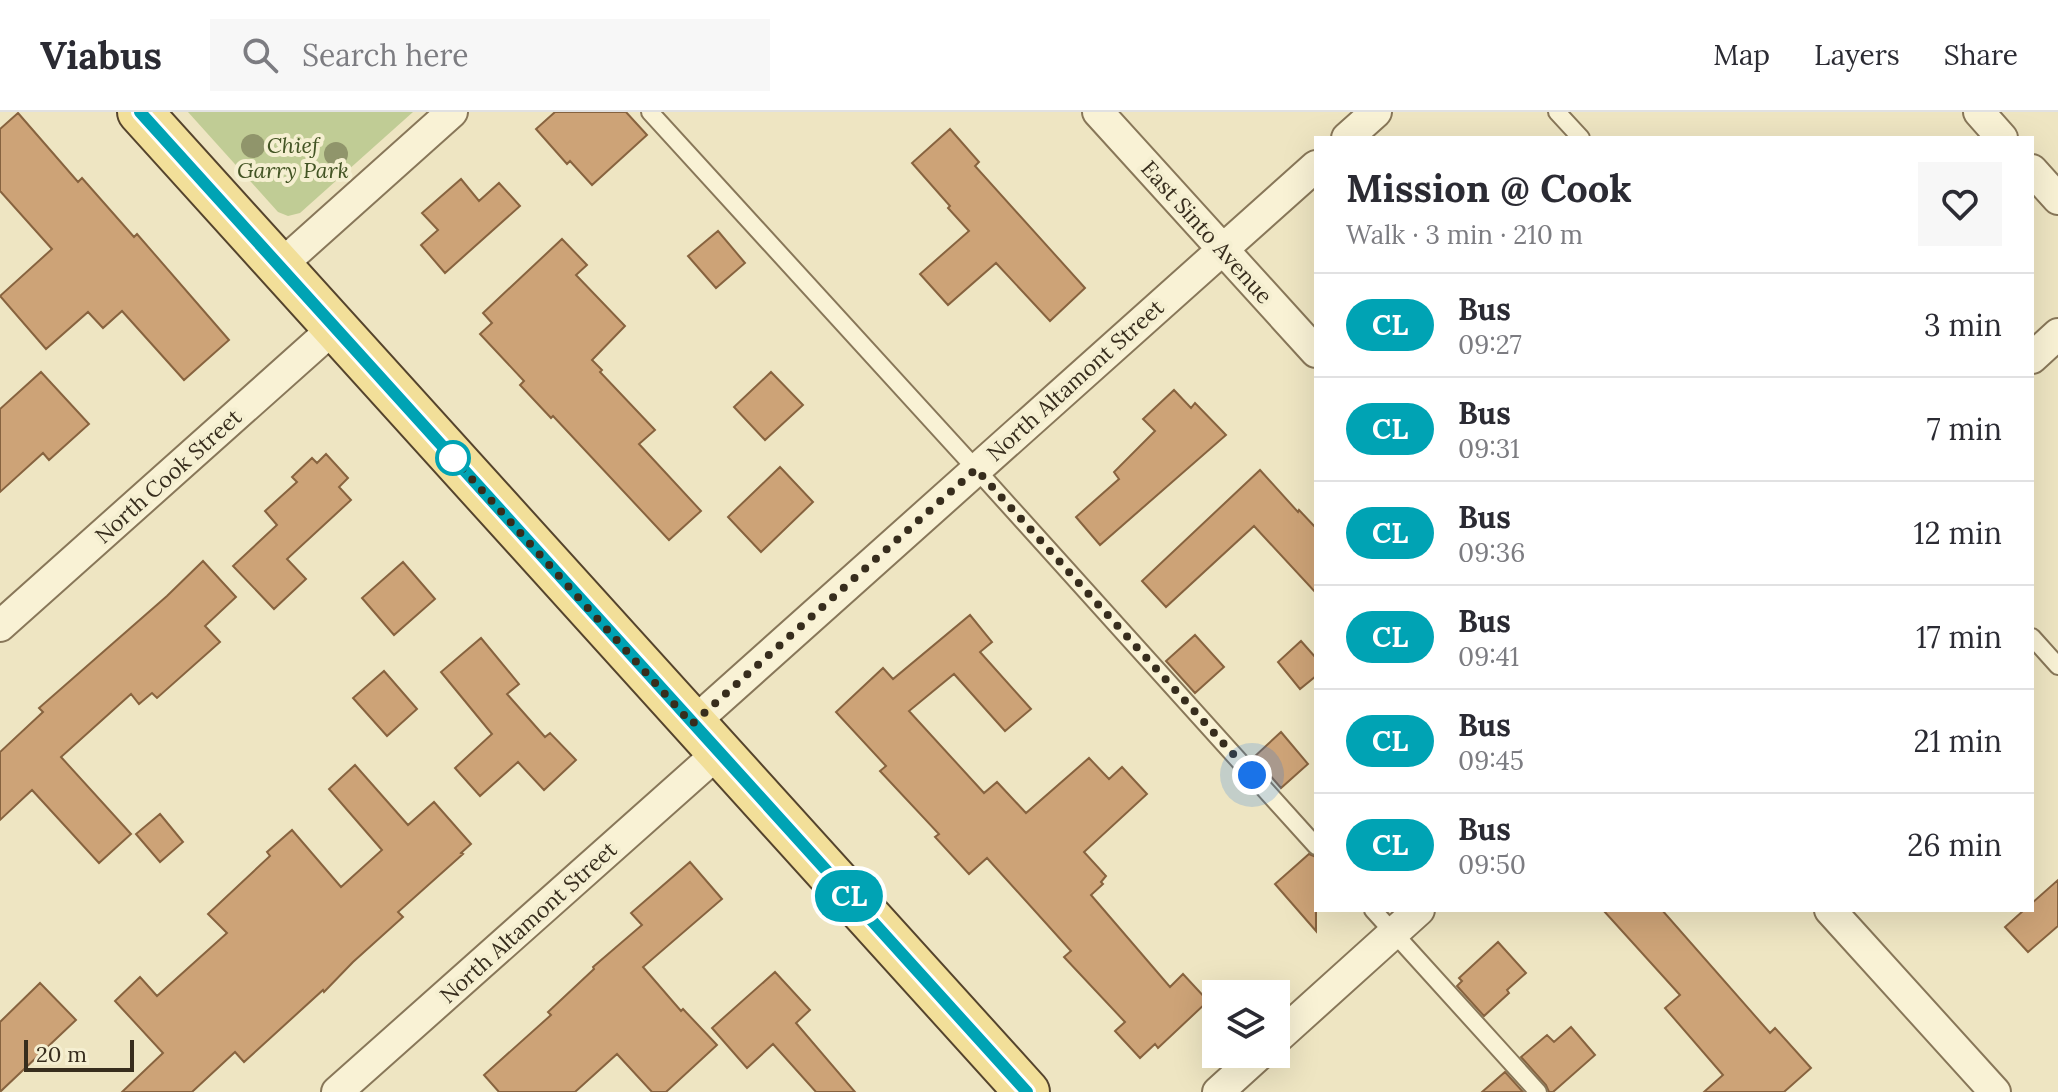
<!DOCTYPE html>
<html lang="en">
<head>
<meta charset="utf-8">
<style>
	:root { --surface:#fff; --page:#f7f7f7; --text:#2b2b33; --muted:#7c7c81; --line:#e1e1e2 }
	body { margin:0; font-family:Lora,serif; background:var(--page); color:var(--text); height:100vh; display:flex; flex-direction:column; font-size:30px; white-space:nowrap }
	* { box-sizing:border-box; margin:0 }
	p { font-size:26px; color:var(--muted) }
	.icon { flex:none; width:44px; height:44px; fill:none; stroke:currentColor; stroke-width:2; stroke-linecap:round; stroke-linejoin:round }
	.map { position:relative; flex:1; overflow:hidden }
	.drawer { position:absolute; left:1314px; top:24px; width:720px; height:776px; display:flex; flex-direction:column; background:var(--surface); border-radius:0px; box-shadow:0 8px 32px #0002 }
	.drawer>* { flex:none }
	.badge { padding:0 16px; border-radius:26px; font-size:28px; line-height:52px }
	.fabs { position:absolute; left:1202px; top:868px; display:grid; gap:16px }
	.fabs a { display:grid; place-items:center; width:88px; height:88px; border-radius:0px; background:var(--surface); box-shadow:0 8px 32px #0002; font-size:40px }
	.scale { position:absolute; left:24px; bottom:20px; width:110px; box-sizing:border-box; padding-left:8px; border:4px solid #372d1d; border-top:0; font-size:22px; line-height:28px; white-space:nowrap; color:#372d1d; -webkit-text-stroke:6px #f5efd1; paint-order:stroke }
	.you { position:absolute; width:40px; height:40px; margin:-20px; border:6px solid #fff; border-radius:50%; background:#1a73e8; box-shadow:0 0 0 12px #1a73e833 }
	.map>.badge { position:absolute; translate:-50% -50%; box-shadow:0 0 0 4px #fff }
	.round { display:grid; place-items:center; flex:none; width:84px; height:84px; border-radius:0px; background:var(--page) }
	.summary { display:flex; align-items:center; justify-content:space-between; height:136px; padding:0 32px }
	h1 { font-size:38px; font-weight:700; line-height:60px }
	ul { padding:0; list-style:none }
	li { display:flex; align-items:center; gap:24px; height:104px; padding:0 32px; border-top:2px solid var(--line) }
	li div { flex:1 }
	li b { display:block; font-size:30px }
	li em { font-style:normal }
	li .badge { min-width:88px; font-weight:700; text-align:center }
	header { display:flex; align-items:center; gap:48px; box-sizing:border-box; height:112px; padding:0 40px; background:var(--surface); border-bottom:2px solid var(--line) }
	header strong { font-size:38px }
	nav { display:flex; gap:44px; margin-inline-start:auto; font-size:28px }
	.search { width:560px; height:72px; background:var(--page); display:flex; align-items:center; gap:20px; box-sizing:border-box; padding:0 28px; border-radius:0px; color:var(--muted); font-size:30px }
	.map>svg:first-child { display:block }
	.green { fill:#c0cc95 }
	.building { fill:#cda377; stroke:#87633f; stroke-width:2 }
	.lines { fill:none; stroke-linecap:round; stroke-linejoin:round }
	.lane-casing { stroke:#887759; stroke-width:20 }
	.street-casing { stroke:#887759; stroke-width:34 }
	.primary-casing { stroke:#55442d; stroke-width:48 }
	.lane { stroke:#f9f2d5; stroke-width:16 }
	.street { stroke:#f9f2d5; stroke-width:30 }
	.primary { stroke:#f2df99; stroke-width:44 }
	.tree { fill:#90956b }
	.line-casing { stroke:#fff; stroke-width:18 }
	.line { stroke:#00a3b4; stroke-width:12 }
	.walk { stroke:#372d1d; stroke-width:8; stroke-dasharray:0 14.4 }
	.stop-dot { fill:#fff; stroke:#00a3b4; stroke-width:4 }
	.labels { text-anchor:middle; stroke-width:8; stroke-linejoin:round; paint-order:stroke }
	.park-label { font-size:22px; font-style:italic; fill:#435424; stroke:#f5efd1 }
	.street-label { font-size:22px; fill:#372d1d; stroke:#f5efd1 }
</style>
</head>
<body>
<header>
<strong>Viabus</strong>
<div class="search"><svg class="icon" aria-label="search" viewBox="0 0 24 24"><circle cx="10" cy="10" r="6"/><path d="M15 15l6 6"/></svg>Search here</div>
<nav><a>Map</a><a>Layers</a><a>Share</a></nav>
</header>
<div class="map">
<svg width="2058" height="980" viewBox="0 0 2058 980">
	<rect width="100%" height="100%" fill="#eee5c2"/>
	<path class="green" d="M188,0h225l-113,101 -12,3 -10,-4z"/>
	<path class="building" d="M555,0h71l21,23 -55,50 -22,-24 -3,3 -31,-35z
		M18,1l60,69 4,-4 52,59 3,-3 92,106 -45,40 -62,-69 -19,17 -15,-16 -42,37 -46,-53 52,-47 -52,-58v-62z
		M950,17l29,33 -4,4 110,122 -35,33 -54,-58 -48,42 -28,-31 49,-43 -21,-23 2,-2 -38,-43z
		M461,67l18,22 20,-18 21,23 -75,67 -24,-28 17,-15 -16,-17z
		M718,119l27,32 -29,25 -28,-32z
		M562,127l25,26 -11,10 49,51 -33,34 10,10 -2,2 55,58 -16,14 62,67 -32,29 -116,-124 -2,2 -31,-33 4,-4 -44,-47 12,-11 -9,-10z
		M41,260l48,52 -40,36 -6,-7 -43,39v-83z
		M771,260l32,33 -38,35 -31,-33z
		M1174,278l17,18 4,-5 31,32 -126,110 -24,-28 43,-38 -5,-7 41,-41 -12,-12z
		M326,342l22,24 -9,9 12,13 -64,59 19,20 -32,30 -41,-43 44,-41 -12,-14 32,-29 -5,-5 20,-19 5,5z
		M780,355l33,35 -52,50 -33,-35z
		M1260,358l38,42 1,-2 17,18v65l-62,-67 -88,81 -24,-26z
		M203,449l33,36 -31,29 15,16 -63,56 -5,-5 -13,11 -8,-10 -70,63 70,77 -32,29 -67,-73 -32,30v-68l43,-40 -4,-4 128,-112z
		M403,450l32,37 -41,36 -32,-37z
		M970,503l22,27 -12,10 51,57 -26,22 -51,-57 -45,37 75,82 13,-11 29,31 63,-55 20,21 13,-12 25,27 -63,58 22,24 -5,6 2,2 -12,11 79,92 13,-13 25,27 -50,47 -3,-4 -15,14 -25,-27 10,-9 -61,-65 7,-6 -84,-93 -18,16 -34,-37 4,-3 -59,-63 6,-5 -50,-54 47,-44 10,11z
		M1195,523l29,32 -29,26 -29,-32z
		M481,526l38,46 -12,10 38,43 5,-4 26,27 -32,30 -26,-28 -38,34 -25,-28 37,-34 -51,-62z
		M1301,529l15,17v18l-16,13 -22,-27z
		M384,559l33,38 -30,27 -34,-38z
		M1281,620l27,32 -27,24 -27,-31z
		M355,653l53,60 26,-23 37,42 -10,9 2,1 -65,58 5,5 -50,45 -29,30 -1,-2 -79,72 -9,-10 -43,40h-70l41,-39 -48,-52 25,-24 17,19 70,-63 -19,-19 62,-58 -3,-4 25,-22 49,57 41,-37 -53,-61z
		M160,702l23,28 -23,20 -24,-28z
		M1309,742l7,3v74l-41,-47z
		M690,750l32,37 -79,68 38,44 2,-2 34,36 -51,47h-14l-35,-38 -42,38h-76l-15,-17 67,-60 -3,-3 46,-43 -1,-2 49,-42 -11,-12z
		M2058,768v46l-30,26 -23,-25 19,-17h8v-7z
		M1603,798h59l108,123 5,-5 36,40 -27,24h-80l19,-17 -58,-67 15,-13z
		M1498,830l28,31 -19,17 2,3 -25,23 -27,-30 5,-5 -3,-3z
		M775,860l35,38 -14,13 59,69h-39l-43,-48 -26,24 -35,-40z
		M40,871l36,37 -76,72v-70z
		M1571,915l24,28 -42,37h-4l-3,-7 -25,-28 26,-22 7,7z
		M1505,960l18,20h-41z"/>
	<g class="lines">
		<defs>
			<path id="lane" d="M650,0l326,357 340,377
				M1557,0l24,26
				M2032,525l26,29
				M1373,798l165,182"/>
			<path id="street" d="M1098,0l218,240
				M1979,0l23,26
				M1347,26l29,-26
				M2032,58l26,29
				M280,154l172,-154
				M2032,246l26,-24
				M0,514l335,-299
				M692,612l624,-558
				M1830,798l165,182
				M1276,927l143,-129
				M337,980l382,-340
				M1218,980l42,-38"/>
			<path id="primary" d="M140,0l887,980"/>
		</defs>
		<use href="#lane" class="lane-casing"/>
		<use href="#street" class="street-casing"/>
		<use href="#primary" class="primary-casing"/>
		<use href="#lane" class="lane"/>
		<use href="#street" class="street"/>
		<use href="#primary" class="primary"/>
	</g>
	<g class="tree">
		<circle cx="253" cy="34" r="12"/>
		<circle cx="336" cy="42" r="12"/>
	</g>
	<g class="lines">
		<defs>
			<path id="line" d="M140,0l887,980"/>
		</defs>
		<use href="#line" class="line-casing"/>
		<use href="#line" class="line"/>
		<path class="walk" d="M453,346l239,266 284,-255 276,306"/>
	</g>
	<circle class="stop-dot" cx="453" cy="346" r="16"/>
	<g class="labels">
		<g class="park-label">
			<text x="293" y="41">Chief<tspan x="293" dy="25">Garry Park</tspan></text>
		</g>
		<g class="street-label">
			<text transform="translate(1207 120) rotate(48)" y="8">East Sinto Avenue</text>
			<text transform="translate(1075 268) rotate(-42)" y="8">North Altamont Street</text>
			<text transform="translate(168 364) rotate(-42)" y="8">North Cook Street</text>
			<text transform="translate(528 810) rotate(-42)" y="8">North Altamont Street</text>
		</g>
	</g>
</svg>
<div class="fabs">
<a><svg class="icon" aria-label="layers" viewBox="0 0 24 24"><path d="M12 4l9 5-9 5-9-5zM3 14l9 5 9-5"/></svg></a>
</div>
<div class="scale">20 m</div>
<div class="you" style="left:1252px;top:663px"></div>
<b class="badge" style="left:849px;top:784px;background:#00a3b4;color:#fff">CL</b>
<section class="drawer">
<div class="summary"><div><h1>Mission @ Cook</h1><p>Walk · 3 min · 210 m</p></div><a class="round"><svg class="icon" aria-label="heart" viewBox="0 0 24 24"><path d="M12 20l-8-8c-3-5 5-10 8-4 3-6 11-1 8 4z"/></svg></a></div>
<ul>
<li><span class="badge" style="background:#00a3b4;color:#fff">CL</span><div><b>Bus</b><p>09:27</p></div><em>3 min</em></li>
<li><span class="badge" style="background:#00a3b4;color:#fff">CL</span><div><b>Bus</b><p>09:31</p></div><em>7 min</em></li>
<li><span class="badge" style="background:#00a3b4;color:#fff">CL</span><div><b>Bus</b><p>09:36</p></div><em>12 min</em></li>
<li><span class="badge" style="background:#00a3b4;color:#fff">CL</span><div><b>Bus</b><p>09:41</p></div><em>17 min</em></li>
<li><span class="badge" style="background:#00a3b4;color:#fff">CL</span><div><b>Bus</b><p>09:45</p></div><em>21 min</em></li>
<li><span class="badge" style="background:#00a3b4;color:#fff">CL</span><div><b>Bus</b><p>09:50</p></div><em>26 min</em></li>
</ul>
</section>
</div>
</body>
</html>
